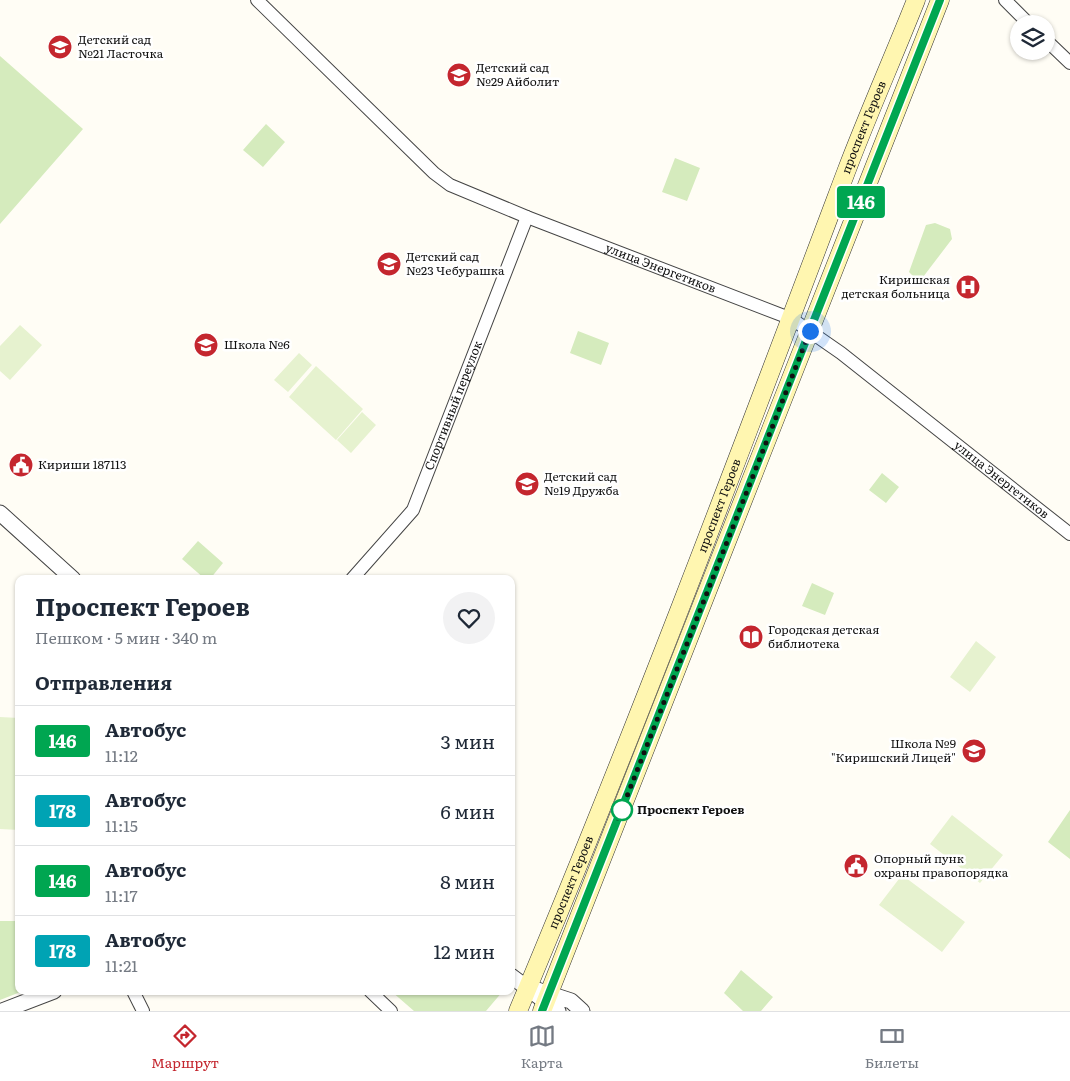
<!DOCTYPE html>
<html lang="ru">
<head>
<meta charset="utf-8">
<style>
	:root { --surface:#fff; --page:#f2f2f3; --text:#1f2937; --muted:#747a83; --line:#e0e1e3; --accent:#c4262e }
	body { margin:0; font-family:Literata,serif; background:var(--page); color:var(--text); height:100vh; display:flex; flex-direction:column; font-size:19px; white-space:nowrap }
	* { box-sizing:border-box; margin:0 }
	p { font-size:16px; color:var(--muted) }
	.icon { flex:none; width:28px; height:28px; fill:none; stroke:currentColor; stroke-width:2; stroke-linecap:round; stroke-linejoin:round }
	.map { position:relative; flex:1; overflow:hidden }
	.sheet { position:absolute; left:15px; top:575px; width:500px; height:420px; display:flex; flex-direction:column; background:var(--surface); border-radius:10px; box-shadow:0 1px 4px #0004 }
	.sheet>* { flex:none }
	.badge { padding:0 10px; border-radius:4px; font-size:18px; line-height:32px }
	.fabs { position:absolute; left:1010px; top:15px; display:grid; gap:10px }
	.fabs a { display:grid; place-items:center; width:45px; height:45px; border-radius:50%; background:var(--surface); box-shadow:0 1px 4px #0004; font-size:25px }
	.you { position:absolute; width:25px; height:25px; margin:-12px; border:4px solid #fff; border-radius:50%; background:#1a73e8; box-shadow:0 0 0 8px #1a73e833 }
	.map>.badge { position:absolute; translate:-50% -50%; box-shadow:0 0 0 2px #fff }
	h2 { padding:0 20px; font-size:19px; line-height:45px }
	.round { display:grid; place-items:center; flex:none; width:52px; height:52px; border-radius:26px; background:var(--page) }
	.summary { display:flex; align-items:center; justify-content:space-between; height:85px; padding:0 20px }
	h1 { font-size:24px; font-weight:700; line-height:38px }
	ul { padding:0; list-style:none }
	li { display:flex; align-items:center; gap:15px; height:70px; padding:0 20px; border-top:1px solid var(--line) }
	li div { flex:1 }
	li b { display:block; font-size:19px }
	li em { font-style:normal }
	li .badge { min-width:55px; font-weight:700; text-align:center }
	.dock { display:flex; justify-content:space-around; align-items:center; height:70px; border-top:1px solid var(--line); background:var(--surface); font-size:14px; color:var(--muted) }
	.dock a { display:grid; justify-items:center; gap:2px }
	.dock .active { color:var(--accent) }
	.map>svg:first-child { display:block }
	.green { fill:#d5ebbd }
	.pitch { fill:#e6f2cf }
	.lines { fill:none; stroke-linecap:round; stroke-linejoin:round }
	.minor-casing { stroke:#444; stroke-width:14 }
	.tertiary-casing { stroke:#444; stroke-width:17 }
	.secondary-casing { stroke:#333; stroke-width:19 }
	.minor { stroke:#fff; stroke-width:12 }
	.tertiary { stroke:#fff; stroke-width:15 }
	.secondary { stroke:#fff6b0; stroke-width:18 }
	.line-casing { stroke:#fff; stroke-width:11 }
	.line { stroke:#00a651; stroke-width:8 }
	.walk { stroke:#111; stroke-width:5; stroke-dasharray:0 9 }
	.stop-dot { fill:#fff; stroke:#00a651; stroke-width:2.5 }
	.labels { text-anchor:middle; stroke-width:5; stroke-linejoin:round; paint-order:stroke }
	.poi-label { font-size:12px; fill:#111; stroke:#fff; text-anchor:start }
	.street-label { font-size:12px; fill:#111; stroke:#fff }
	.stop-label { font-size:12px; font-weight:bold; fill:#111; stroke:#fff; text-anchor:start }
</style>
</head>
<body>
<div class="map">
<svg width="1070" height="1011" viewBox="0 0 1070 1011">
	<rect width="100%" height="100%" fill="#fffdf5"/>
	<path class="green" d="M0,56l83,73 -83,95z
		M266,124l19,18 -22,25 -20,-17z
		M675,158l25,10 -13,33 -25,-9z
		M935,223l15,6 2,10 -32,42 -6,-4 -5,-5 17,-47z
		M578,331l31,12 -8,22 -31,-12z
		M882,473l17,14 -13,16 -17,-13z
		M198,541l25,22 -13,16h-5l-23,-20z
		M812,583l22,10 -9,22 -23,-9z
		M1070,810v49l-22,-17z
		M0,921h19v70h4l-23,9z
		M741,970l32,27 -12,14h-18l-19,-18z
		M391,991h112l-17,20h-72z"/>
	<path class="pitch" d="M20,325l22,20 -32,35 -10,-9v-25z
		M299,353l13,12 -24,27 -14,-12z
		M316,366l47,43 -27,31 -47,-43z
		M362,412l14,13 -25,28 -14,-13z
		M976,641l20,16 -26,35 -20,-15z
		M0,717l19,1v112l-19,-1z
		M952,815l51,40 -23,28 -50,-39z
		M902,875l63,47 -23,30 -63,-47z"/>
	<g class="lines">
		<defs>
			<g id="minor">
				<path id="s1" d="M257,0l177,173 16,12 77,32 265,102 49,34 229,181"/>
				<path d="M1005,0l24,24"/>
				<path d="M1046,40l24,23"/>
				<path id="s2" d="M352,579l61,-69 114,-293"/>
				<path d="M133,991l10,20"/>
				<path d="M370,991l21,20"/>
			</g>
			<path id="tertiary" d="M0,513l73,66
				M511,976l47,35
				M528,987l43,14 11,10
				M2,1011l52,-20"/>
			<g id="secondary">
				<path id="s3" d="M518,1011c116,-276 222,-558 328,-839 22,-58 47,-114 70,-172"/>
				<path d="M542,1011l398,-1011"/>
			</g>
		</defs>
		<use href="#minor" class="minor-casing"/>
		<use href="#tertiary" class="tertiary-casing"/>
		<use href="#secondary" class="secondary-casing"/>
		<use href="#minor" class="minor"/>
		<use href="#tertiary" class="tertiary"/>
		<use href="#secondary" class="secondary"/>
	</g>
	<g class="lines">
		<defs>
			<path id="line" d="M542,1011l398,-1011"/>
		</defs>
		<use href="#line" class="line-casing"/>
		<use href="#line" class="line"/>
		<path class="walk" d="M622,810l-4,9 192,-488"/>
	</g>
	<defs>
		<symbol id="school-disc" viewBox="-11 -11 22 22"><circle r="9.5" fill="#c4262e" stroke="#fff"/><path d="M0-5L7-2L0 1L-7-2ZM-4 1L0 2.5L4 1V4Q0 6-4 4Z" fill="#fff"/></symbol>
		<symbol id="hospital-disc" viewBox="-11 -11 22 22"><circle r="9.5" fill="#c4262e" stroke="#fff"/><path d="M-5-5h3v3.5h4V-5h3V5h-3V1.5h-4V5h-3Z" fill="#fff"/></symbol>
		<symbol id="civic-disc" viewBox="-11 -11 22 22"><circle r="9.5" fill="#c4262e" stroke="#fff"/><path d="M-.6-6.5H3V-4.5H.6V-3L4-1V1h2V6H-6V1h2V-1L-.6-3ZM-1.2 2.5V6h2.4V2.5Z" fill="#fff"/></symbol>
		<symbol id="library-disc" viewBox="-11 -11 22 22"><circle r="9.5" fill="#c4262e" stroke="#fff"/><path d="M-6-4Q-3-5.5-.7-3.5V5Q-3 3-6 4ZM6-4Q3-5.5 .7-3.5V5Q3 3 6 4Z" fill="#fff"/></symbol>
	</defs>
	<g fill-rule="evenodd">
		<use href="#school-disc" x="46" y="33" width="28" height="28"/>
		<use href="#school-disc" x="445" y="61" width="28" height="28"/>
		<use href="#school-disc" x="375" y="250" width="28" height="28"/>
		<use href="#hospital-disc" x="954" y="273" width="28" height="28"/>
		<use href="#school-disc" x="192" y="331" width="28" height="28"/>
		<use href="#civic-disc" x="7" y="451" width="28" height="28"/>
		<use href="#school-disc" x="513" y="470" width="28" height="28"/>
		<use href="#library-disc" x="737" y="623" width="28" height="28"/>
		<use href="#school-disc" x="960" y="737" width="28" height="28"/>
		<use href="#civic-disc" x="842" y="852" width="28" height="28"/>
	</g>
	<circle class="stop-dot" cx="622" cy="810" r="10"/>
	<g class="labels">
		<g class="poi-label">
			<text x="78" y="44">Детский сад<tspan x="78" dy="14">№21 Ласточка</tspan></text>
			<text x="476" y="72">Детский сад<tspan x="476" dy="14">№29 Айболит</tspan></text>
			<text x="406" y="261">Детский сад<tspan x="406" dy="14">№23 Чебурашка</tspan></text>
			<text x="950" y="284" text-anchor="end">Киришская<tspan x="950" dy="14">детская больница</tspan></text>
			<text x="224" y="349">Школа №6</text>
			<text x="38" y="469">Кириши 187113</text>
			<text x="544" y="481">Детский сад<tspan x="544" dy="14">№19 Дружба</tspan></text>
			<text x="768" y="634">Городская детская<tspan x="768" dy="14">библиотека</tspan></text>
			<text x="956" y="748" text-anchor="end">Школа №9<tspan x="956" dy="14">"Киришский Лицей"</tspan></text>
			<text x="874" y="863">Опорный пунк<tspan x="874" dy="14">охраны правопорядка</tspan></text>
		</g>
		<g class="street-label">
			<text dy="4" stroke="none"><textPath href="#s3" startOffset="949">проспект Героев</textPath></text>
			<text dy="4" stroke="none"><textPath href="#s1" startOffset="494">улица Энергетиков</textPath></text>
			<text dy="4" stroke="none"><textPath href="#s2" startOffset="204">Спортивный переулок</textPath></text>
			<text dy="4" stroke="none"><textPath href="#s1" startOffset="899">улица Энергетиков</textPath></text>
			<text dy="4" stroke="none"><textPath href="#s3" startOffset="544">проспект Героев</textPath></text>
			<text dy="4" stroke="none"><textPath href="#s3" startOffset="139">проспект Героев</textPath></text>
		</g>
		<g class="stop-label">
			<text x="637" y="814">Проспект Героев</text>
		</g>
	</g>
</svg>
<div class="fabs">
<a><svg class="icon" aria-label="layers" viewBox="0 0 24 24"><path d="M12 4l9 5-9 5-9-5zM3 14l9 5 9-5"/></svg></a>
</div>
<div class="you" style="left:810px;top:331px"></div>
<b class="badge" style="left:861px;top:202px;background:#00a651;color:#fff">146</b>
<section class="sheet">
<div class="summary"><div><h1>Проспект Героев</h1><p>Пешком · 5 мин · 340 m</p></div><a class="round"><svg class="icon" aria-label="heart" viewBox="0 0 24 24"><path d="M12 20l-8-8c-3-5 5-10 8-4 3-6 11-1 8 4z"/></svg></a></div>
<h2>Отправления</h2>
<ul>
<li><span class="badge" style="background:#00a651;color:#fff">146</span><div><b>Автобус</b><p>11:12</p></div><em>3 мин</em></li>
<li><span class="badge" style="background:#00a3b4;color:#fff">178</span><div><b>Автобус</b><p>11:15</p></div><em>6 мин</em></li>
<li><span class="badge" style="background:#00a651;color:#fff">146</span><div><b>Автобус</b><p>11:17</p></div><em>8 мин</em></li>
<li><span class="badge" style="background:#00a3b4;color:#fff">178</span><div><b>Автобус</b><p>11:21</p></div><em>12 мин</em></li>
</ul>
</section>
</div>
<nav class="dock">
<a class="active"><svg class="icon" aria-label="directions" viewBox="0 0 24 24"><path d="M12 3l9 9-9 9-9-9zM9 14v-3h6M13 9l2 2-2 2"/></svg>Маршрут</a>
<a><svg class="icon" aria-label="map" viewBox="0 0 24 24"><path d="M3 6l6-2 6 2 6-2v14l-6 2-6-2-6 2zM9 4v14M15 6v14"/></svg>Карта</a>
<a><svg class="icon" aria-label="tickets" viewBox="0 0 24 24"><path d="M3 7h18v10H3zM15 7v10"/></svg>Билеты</a>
</nav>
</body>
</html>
